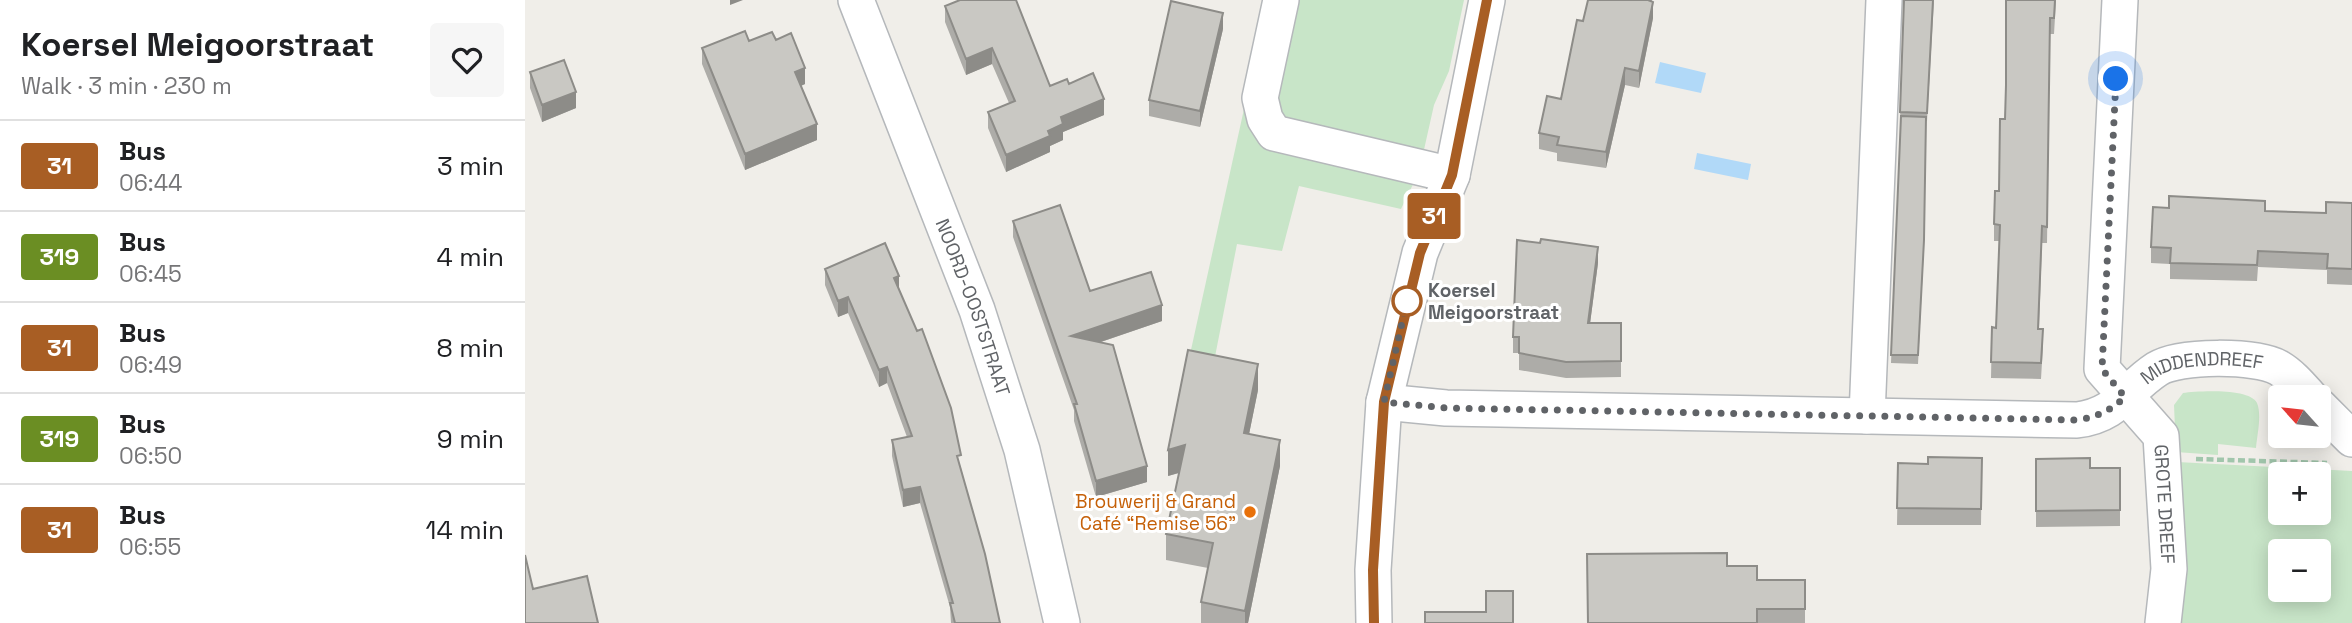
<!DOCTYPE html>
<html lang="en">
<head>
<meta charset="utf-8">
<style>
	:root { --surface:#fff; --page:#f6f6f6; --text:#202124; --muted:#757577; --line:#e0e0e0 }
	body { margin:0; font-family:"Space Grotesk",sans-serif; background:var(--page); color:var(--text); height:100vh; display:flex; flex-direction:column; font-size:26px; white-space:nowrap }
	* { box-sizing:border-box; margin:0 }
	p { font-size:23px; color:var(--muted) }
	.icon { flex:none; width:38px; height:38px; fill:none; stroke:currentColor; stroke-width:2; stroke-linecap:round; stroke-linejoin:round }
	.map { position:relative; flex:1; overflow:hidden }
	.panel { display:flex; flex-direction:column; background:var(--surface); width:525px }
	.panel>* { flex:none }
	.badge { padding:0 14px; border-radius:5px; font-size:24px; line-height:46px }
	.needle { width:46px; rotate:297deg }
	.fabs { position:absolute; left:1743px; top:385px; display:grid; gap:14px }
	.fabs a { display:grid; place-items:center; width:63px; height:63px; border-radius:7px; background:var(--surface); box-shadow:0 4px 18px #0003; font-size:35px }
	.you { position:absolute; width:35px; height:35px; margin:-18px; border:5px solid #fff; border-radius:50%; background:#1a73e8; box-shadow:0 0 0 10px #1a73e833 }
	.map>.badge { position:absolute; translate:-50% -50%; box-shadow:0 0 0 4px #fff }
	.round { display:grid; place-items:center; flex:none; width:74px; height:74px; border-radius:7px; background:var(--page) }
	.head { display:flex; align-items:center; justify-content:space-between; height:119px; padding:0 21px }
	h1 { font-size:33px; font-weight:700; line-height:52px }
	ul { padding:0; list-style:none }
	li { display:flex; align-items:center; gap:21px; height:91px; padding:0 21px; border-top:2px solid var(--line) }
	li div { flex:1 }
	li b { display:block; font-size:26px }
	li em { font-style:normal }
	li .badge { min-width:77px; font-weight:700; text-align:center }
	main { display:flex; flex:1; min-height:0 }
	.map>svg:first-child { display:block }
	.green { fill:#c8e5c8; fill-rule:evenodd }
	.water { fill:#b1d9f8 }
	.lines { fill:none; stroke-linecap:round; stroke-linejoin:round }
	.minor-casing { stroke:#b5b8bb; stroke-width:38 }
	.path { stroke:#a1c6ac; stroke-width:4.5; stroke-dasharray:7 3.5; stroke-linecap:butt }
	.minor { stroke:#fff; stroke-width:35 }
	.wall { fill:#adaca8 }
	.shaded-wall { fill:#8d8c88 }
	.building { fill:#c9c8c3; stroke:#8d8c88; stroke-width:2 }
	.line-casing { stroke:#fff; stroke-width:16 }
	.line { stroke:#a85e24; stroke-width:10 }
	.walk { stroke:#606367; stroke-width:7; stroke-dasharray:0 12.6 }
	.stop-dot { fill:#fff; stroke:#a85e24; stroke-width:3.5 }
	.food-dot { fill:#e8710a; stroke:#fff; stroke-width:2.5 }
	.labels { text-anchor:middle; stroke-width:6; stroke-linejoin:round; paint-order:stroke }
	.stop-label { font-size:19px; font-weight:bold; fill:#606367; stroke:#fff; text-anchor:start }
	.street-label { font-size:19px; fill:#606367; stroke:#fff }
	.food-label { font-size:19px; fill:#c56008; stroke:#fff; text-anchor:end }
</style>
</head>
<body>
<main>
<section class="panel">
<div class="head"><div><h1>Koersel Meigoorstraat</h1><p>Walk · 3 min · 230 m</p></div><a class="round"><svg class="icon" aria-label="heart" viewBox="0 0 24 24"><path d="M12 20l-8-8c-3-5 5-10 8-4 3-6 11-1 8 4z"/></svg></a></div>
<ul>
<li><span class="badge" style="background:#a85e24;color:#fff">31</span><div><b>Bus</b><p>06:44</p></div><em>3 min</em></li>
<li><span class="badge" style="background:#6b8e23;color:#fff">319</span><div><b>Bus</b><p>06:45</p></div><em>4 min</em></li>
<li><span class="badge" style="background:#a85e24;color:#fff">31</span><div><b>Bus</b><p>06:49</p></div><em>8 min</em></li>
<li><span class="badge" style="background:#6b8e23;color:#fff">319</span><div><b>Bus</b><p>06:50</p></div><em>9 min</em></li>
<li><span class="badge" style="background:#a85e24;color:#fff">31</span><div><b>Bus</b><p>06:55</p></div><em>14 min</em></li>
</ul>
</section>
<div class="map">
<svg width="1827" height="623" viewBox="0 0 1827 623">
	<rect width="100%" height="100%" fill="#f0eee9"/>
	<path class="green" d="M743,0h196l-15,71 -15,34 -15,67 -18,37 -102,-23 -17,65 -45,-7 -25,128 -25,-4z
		M1658,393c15,-2 67,-5 74,10 5,12 0,32 -1,45l-38,-4v11l-42,-3 -2,-47z
		M1652,462l175,9v152h-177zM1755,474h39v39h-39zM1755,551h39v39h-39z"/>
	<path class="water" d="M1135,62l46,11 -5,20 -46,-10z
		M1172,153l54,11 -3,16 -54,-11z"/>
	<g class="lines">
		<defs>
			<g id="minor">
				<path id="s1" d="M331,0l121,310 45,140 40,173"/>
				<path d="M756,0l-21,98 5,21 9,14 178,42"/>
				<path id="s2" d="M1595,0l-18,369 59,67 8,133 -6,54"/>
				<path id="s3" d="M859,402l62,6 631,12c41,-5 49,-31 80,-51 22,-14 99,-14 122,-1 12,7 22,19 31,29"/>
				<path d="M1794,406l33,33"/>
				<path d="M1342,416l17,-416"/>
				<path d="M849,623l-1,-53 11,-168 36,-149 32,-78 35,-175"/>
			</g>
		</defs>
		<use href="#minor" class="minor-casing"/>
		<path class="path" d="M1671,459l131,4"/>
		<use href="#minor" class="minor"/>
	</g>
	<path class="wall" d="M1063,0h64l1,18 -14,70 -14,-3 -19,83 -49,-7v-8l-18,-4v-16l22,-34 22,-78z
		M1409,0l-7,121h-1l-2,127 -6,116 -27,-1 10,-242 -1,-9z
		M1531,0l-2,34h-4l-3,209h-5l-3,86 4,16 -2,34 -50,-1 1,-51 4,1 3,-87h-5v-17l5,-33 6,-72 1,-31z
		M420,6l105,80 19,-2 35,31 -41,17v8l-13,6v6l-44,20 -18,-44v-16l21,-9 -17,-39 -26,11 -21,-53z
		M698,29l-23,98 -51,-11v-16z
		M251,40l29,44 -4,2 16,54 -72,30 -43,-106v-16z
		M5,72l46,36 -34,14 -12,-34z
		M1827,203v82l-25,-1v-14l-69,-3 -1,14 -87,-2v-15l-19,-1v-16l114,-36 61,2z
		M488,221l77,70 72,30 -61,21 46,140 -51,15 -22,-76v-11l-61,-173z
		M1073,263l-8,60h31v54l-55,1 -47,-8v-17h-6v-16z
		M300,269l74,19 62,180 39,155h-49l-1,-16 -30,-104 -17,4 -11,-51v-16l15,-3 -20,-54 -8,4 -31,-74 -10,4 -13,-32z
		M733,390l-9,44 31,32 -32,157h-47v-21l7,-34 -42,-8v-26l13,-61 -11,3z
		M1457,458l-1,67h-84l1,-62 30,1z
		M1511,459l54,9h30v58l-84,1z
		M1202,566l30,14h48v43h-218z"/>
	<path class="shaded-wall" d="M205,0h13l-13,5z
		M1128,2v16l-14,70v-17z
		M698,13v16l-23,98v-16z
		M467,48v16l-26,11v-16z
		M280,68v16l-10,4v-16z
		M1100,68v17l-19,83v-16z
		M51,92v16l-34,14v-17z
		M579,99v16l-41,17v8l-13,6v6l-44,20v-17l42,-24 13,-14z
		M292,124v16l-72,30v-16z
		M1073,247v16l-10,76v-16z
		M374,276v16l-5,-14z
		M323,297v16l-10,4v-16z
		M637,305v16l-91,31v-16z
		M733,364v26l-14,69v-26z
		M362,367v16l-8,4v-17z
		M755,440v26l-32,157h-3v-12z
		M660,445v26l-17,5v-26z
		M622,466v16l-51,15v-16z
		M395,487v16l-17,4v-17z"/>
	<path class="building" d="M435,0h56l34,86 17,-7 2,5 24,-11 11,26 -43,18 2,7 -15,7 2,5 -44,19 -18,-43 27,-11 -23,-53 -26,11 -21,-53z
		M1063,0h60l5,2 -14,69 -14,-3 -19,84 -49,-7 2,-8 -20,-4 8,-37 14,3 16,-79 6,1z
		M1379,0h29l-6,113 -27,-1z
		M1481,0h49l-1,18h-4l-3,209 -5,-1 -4,103h5l-2,34 -50,-1 1,-35 4,1 4,-103 -6,-1 1,-33h4l1,-72h5l1,-34z
		M646,1l52,12 -23,98 -51,-11z
		M220,31l4,10 23,-9 4,8 15,-7 14,35 -10,4 22,52 -72,30 -43,-106z
		M39,60l12,32 -34,13 -12,-33z
		M1376,116l25,1 -2,123 -6,115h-27z
		M1644,196l96,5v10l61,2v-11l26,1v66l-25,-1 1,-14 -70,-3 -1,14 -87,-2 1,-15 -20,-1 2,-40 16,1z
		M535,205l30,86 61,-19 11,33 -91,31 42,9 34,121 -51,15 -22,-77h3l-64,-183z
		M1016,239l57,8 -10,76h33v38l-55,1 -47,-9v-16h-6l4,-97 23,3z
		M360,243l14,33 -5,2 23,53 5,-2 29,79 10,47 -4,1 28,98 15,69h-45l-5,-20h3l-33,-116 -17,3 -11,-50 20,-4 -25,-69 -8,3 -31,-73 -10,4 -13,-32z
		M663,350l70,14 -14,69 36,7 -35,171 -44,-9 12,-59 -47,-9 19,-89 -17,5z
		M1403,457l54,1 -1,51 -84,-1 1,-45 30,1z
		M1565,458v10h30v42l-84,1v-52z
		M1202,553v13h30v14h48v29h-48v14h-169l-1,-69z
		M0,555l8,34 54,-13 11,47h-73z
		M961,591h27v32h-88v-11h61z"/>
	<g class="lines">
		<defs>
			<path id="line" d="M849,623l-1,-53 11,-168 36,-149 32,-78 35,-175"/>
		</defs>
		<use href="#line" class="line-casing"/>
		<use href="#line" class="line"/>
		<path class="walk" d="M882,301l-23,101 62,6 631,12c20,-3 33,-9 48,-23l-23,-28 14,-290"/>
	</g>
	<circle class="stop-dot" cx="882" cy="301" r="14"/>
	<circle class="food-dot" cx="725" cy="512" r="7"/>
	<g class="labels">
		<g class="stop-label">
			<text x="903" y="297">Koersel<tspan x="903" dy="22">Meigoorstraat</tspan></text>
		</g>
		<g class="street-label">
			<text dy="7" stroke="none"><textPath href="#s1" startOffset="329">NOORD-OOSTSTRAAT</textPath></text>
			<text dy="7" stroke="none"><textPath href="#s3" startOffset="835">MIDDENDREEF</textPath></text>
			<text dy="7" stroke="none"><textPath href="#s2" startOffset="527">GROTE DREEF</textPath></text>
		</g>
		<g class="food-label">
			<text x="711" y="508">Brouwerij &amp; Grand<tspan x="711" dy="22">Café “Remise 56”</tspan></text>
		</g>
	</g>
</svg>
<div class="fabs">
<a><svg class="needle" viewBox="-14 -14 28 28"><path d="M0-13l5 13h-10z" fill="#e53935"/><path d="M0 13l5-13h-10z" fill="#757577"/></svg></a>
<a>+</a>
<a>−</a>
</div>
<div class="you" style="left:1591px;top:79px"></div>
<b class="badge" style="left:909px;top:216px;background:#a85e24;color:#fff">31</b>
</div>
</main>
</body>
</html>
